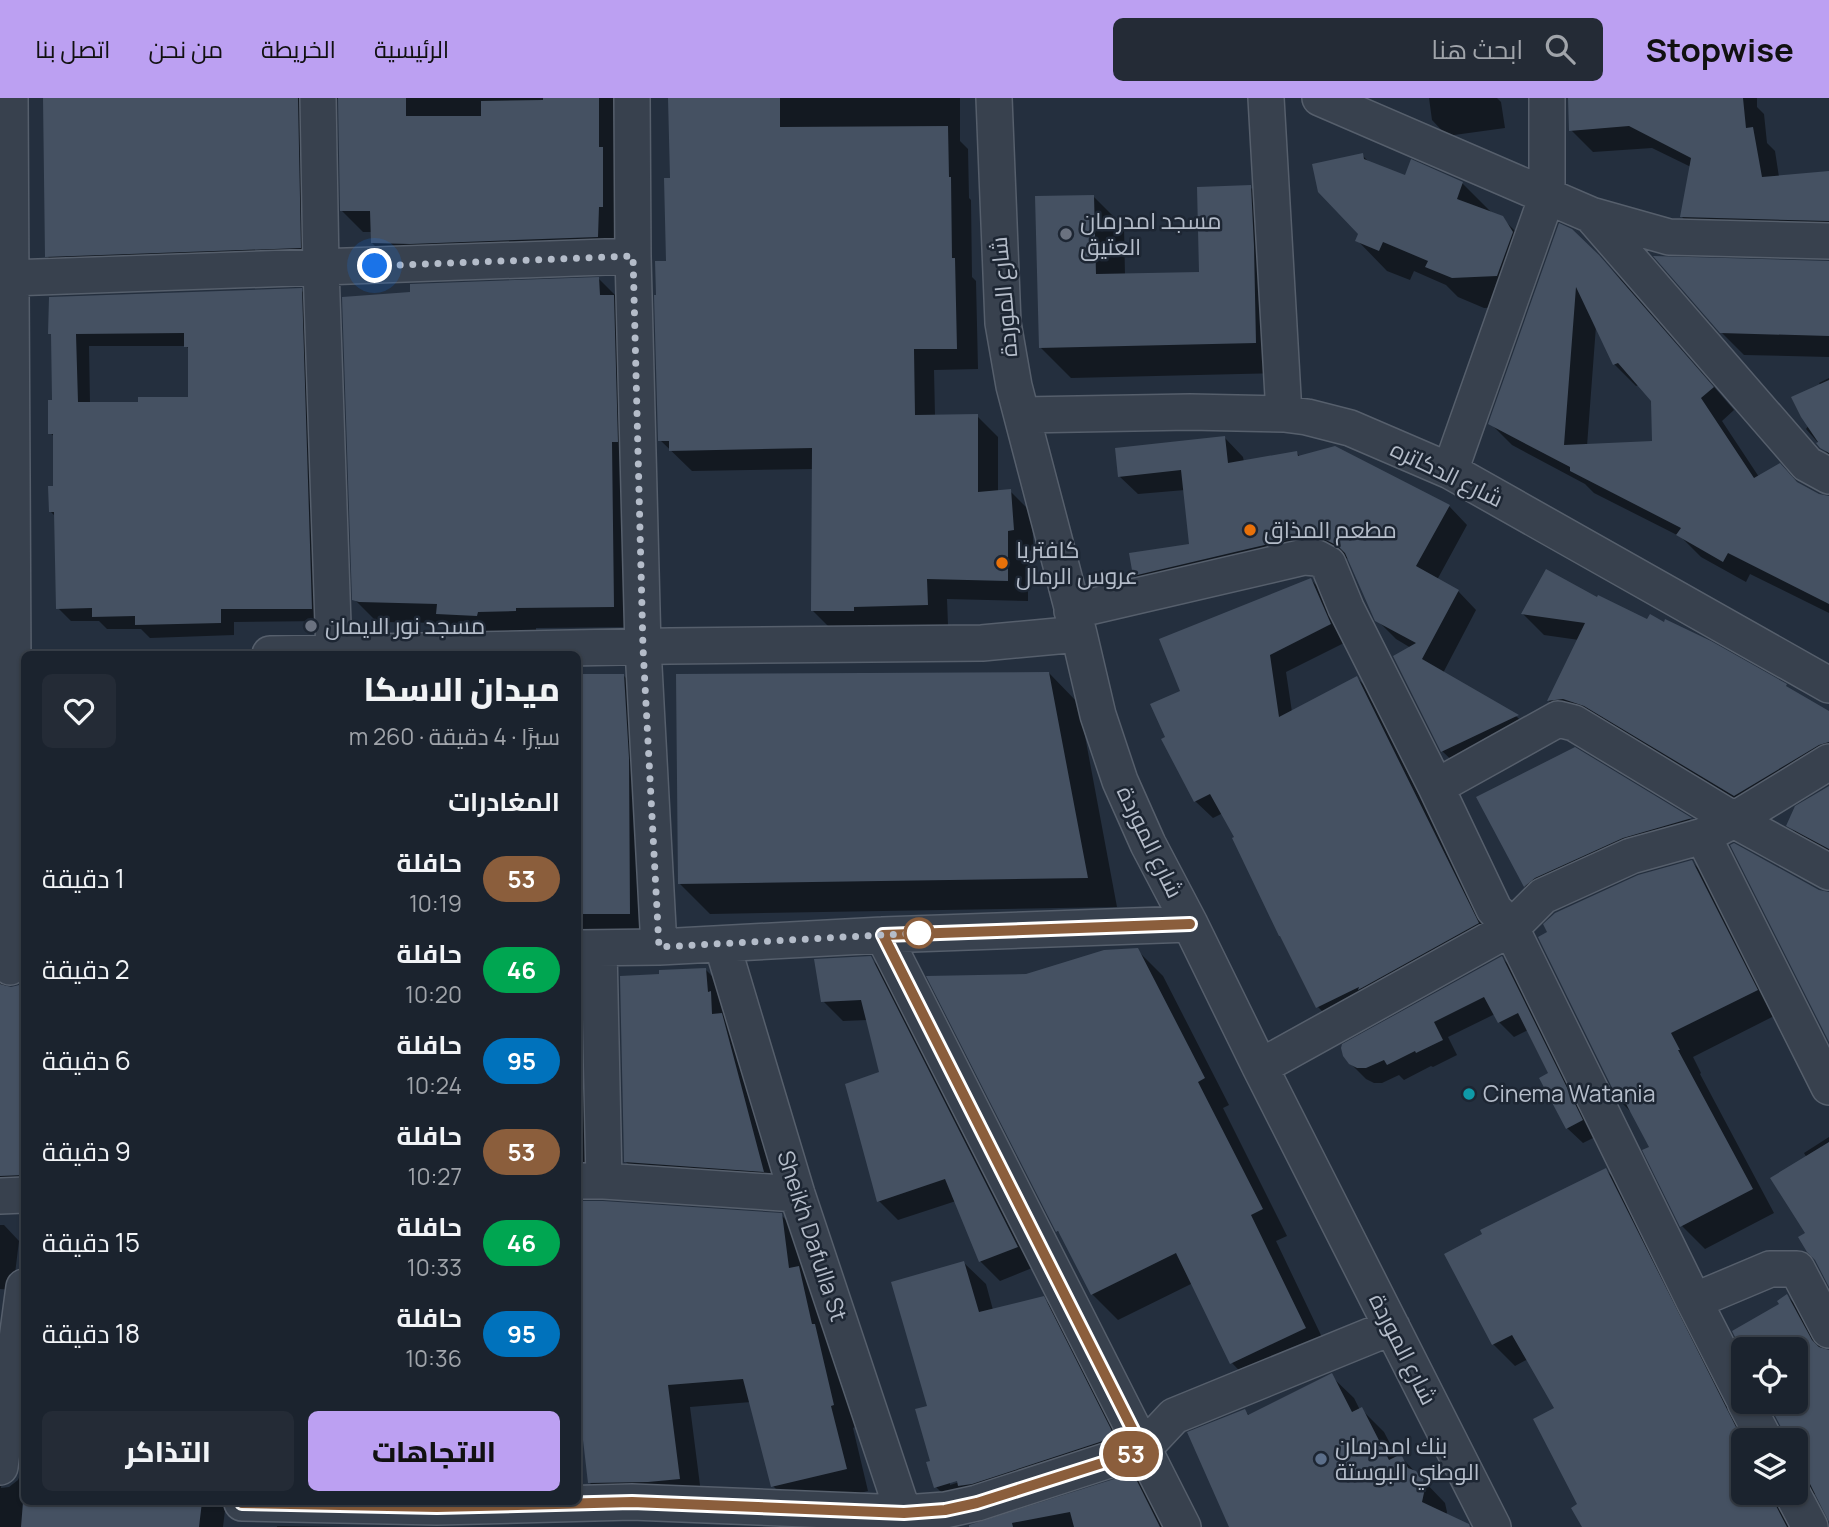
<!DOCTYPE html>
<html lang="ar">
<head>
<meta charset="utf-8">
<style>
	:root { --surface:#1b232e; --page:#242b36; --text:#f1f3f6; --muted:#a0a4aa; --line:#39404a; --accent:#bca0f2 }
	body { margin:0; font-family:Manrope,Cairo,sans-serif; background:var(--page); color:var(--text); direction:rtl; height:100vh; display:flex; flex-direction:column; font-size:26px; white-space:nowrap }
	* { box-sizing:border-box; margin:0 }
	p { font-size:23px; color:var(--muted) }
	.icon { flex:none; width:38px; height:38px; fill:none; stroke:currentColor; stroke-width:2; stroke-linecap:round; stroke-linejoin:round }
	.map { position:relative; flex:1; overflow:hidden; direction:ltr }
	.side { position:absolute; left:21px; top:553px; width:560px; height:854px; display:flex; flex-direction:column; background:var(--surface); border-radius:10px; box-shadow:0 2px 5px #0004,0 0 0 2px var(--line); direction:rtl }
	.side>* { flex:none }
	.badge { padding:0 14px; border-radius:23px; font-size:24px; line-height:46px }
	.buttons { position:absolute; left:1731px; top:1239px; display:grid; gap:14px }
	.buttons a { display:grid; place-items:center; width:77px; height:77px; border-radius:10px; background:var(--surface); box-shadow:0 2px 5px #0004,0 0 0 2px var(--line); font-size:35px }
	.you { position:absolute; width:35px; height:35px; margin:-18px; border:5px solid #fff; border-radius:50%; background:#1a73e8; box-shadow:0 0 0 10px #1a73e833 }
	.map>.badge { position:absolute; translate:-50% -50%; box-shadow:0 0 0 4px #fff }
	h2 { padding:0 21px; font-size:26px; line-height:63px }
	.round { display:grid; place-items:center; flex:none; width:74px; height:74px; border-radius:10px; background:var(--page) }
	.overview { display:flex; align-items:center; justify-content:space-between; height:119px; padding:0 21px }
	h1 { font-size:33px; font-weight:800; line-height:52px }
	.primary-button { display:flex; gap:14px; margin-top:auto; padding:14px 21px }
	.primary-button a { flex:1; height:80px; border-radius:10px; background:var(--accent); color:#111; font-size:28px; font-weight:800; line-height:80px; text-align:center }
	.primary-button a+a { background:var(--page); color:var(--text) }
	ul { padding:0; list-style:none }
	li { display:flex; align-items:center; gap:21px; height:91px; padding:0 21px }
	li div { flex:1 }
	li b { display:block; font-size:26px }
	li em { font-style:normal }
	li .badge { min-width:77px; font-weight:700; text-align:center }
	header { display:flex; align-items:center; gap:42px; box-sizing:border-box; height:98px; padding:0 35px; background:var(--accent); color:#111 }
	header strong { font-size:33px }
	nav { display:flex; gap:38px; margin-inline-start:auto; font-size:24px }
	.search { width:490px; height:63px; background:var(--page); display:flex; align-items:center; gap:18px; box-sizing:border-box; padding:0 24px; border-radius:10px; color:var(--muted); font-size:26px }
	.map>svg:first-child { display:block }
	.shadow { fill:#0007; fill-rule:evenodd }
	.building { fill:#455162; fill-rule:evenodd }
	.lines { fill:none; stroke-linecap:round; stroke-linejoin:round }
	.minor-casing { stroke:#565f6c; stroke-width:38 }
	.minor { stroke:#38414e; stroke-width:35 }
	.line-casing { stroke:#fff; stroke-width:16 }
	.line { stroke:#8b5e3c; stroke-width:10 }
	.walk { stroke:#b4bcc9; stroke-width:7; stroke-dasharray:0 12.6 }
	.worship-dot { fill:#6b7280; stroke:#1d2633; stroke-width:2.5 }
	.food-dot { fill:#e8710a; stroke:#1d2633; stroke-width:2.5 }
	.stop-dot { fill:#fff; stroke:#8b5e3c; stroke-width:3.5 }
	.culture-dot { fill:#0f9aa8; stroke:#1d2633; stroke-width:2.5 }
	.service-dot { fill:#5c6f8a; stroke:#1d2633; stroke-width:2.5 }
	.labels { text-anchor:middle; stroke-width:5; stroke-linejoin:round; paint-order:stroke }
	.poi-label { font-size:23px; fill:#b4bcc9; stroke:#1d2633; text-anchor:start }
	.street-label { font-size:23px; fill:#b4bcc9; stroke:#1d2633 }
</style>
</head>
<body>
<header>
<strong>Stopwise</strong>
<div class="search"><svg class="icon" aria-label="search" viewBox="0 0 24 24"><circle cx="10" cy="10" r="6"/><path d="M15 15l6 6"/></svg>ابحث هنا</div>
<nav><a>الرئيسية</a><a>الخريطة</a><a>من نحن</a><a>اتصل بنا</a></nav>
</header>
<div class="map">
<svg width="1829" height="1429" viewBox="0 0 1829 1429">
	<rect width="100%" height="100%" fill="#242f3e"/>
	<path class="shadow" d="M45,0h294l-11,4 -7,166 -253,9 -21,-21z
		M340,0h280l-1,159 -226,7 -21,-21v-11h-9l-21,-21z
		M669,0h291v43l8,8 1,49 2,2 1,77 4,4 2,88 -44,1 1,46h42l21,21v55l12,-1 21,21 3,38 -6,1v50l-81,-2 1,26 -74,2 -40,5 -21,-21 1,-142 -122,2 -32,-31 12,-261z
		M1429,0h68l4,4 4,26 -58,8 -15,-16z
		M1570,0h187v9l7,7 3,29 8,8 4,26 50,-4v69l-126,-3 -21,-22 9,-50 -39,-19 -59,4 -22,-22z
		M1362,57l9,9 35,13 56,6 31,31 9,4 31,31 10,14 -15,43 -44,2 -26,-11 -12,-12 -32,-14 -4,9 -23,-9 -30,-31 3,-6z
		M1250,89l31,30 5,156 -215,5 -31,-31 54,-150 30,30 1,48 75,-2z
		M1571,132l50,49 113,131 -12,11 37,56 39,7 21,11 10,3v115l-79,-39 -4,8 -45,-25 -20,-20 -87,-44 -9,-9 -73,-39 -22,-22zM1596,228l18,38 22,22 3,-1 14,15 1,42 -67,4z
		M1829,165v94l-85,-2 -23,-23z
		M599,181l20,20 15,328 -98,1v2l-39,2v4l-39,-2 -11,-11 -66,-1 -6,-2 -21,-21z
		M301,192l13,13 11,318 -91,1v13l-84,3 -9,-9h-34l-8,-8h-28l-13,-13 -2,-91 -6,-6 5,-23v-51l-5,-4 4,-31 -1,-66zM89,248h97l4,4v49l-50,4h-50z
		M1829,280v77l-23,-26 3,-4 12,-39 -2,-3z
		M1225,340l18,19 1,5 53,-9 3,4 149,49 18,19 -30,55 21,11 18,19 -33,63 74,44 18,17 -74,35 -19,-18 -31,-103 -15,-9 -19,-19 -27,-60 -4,-2 -8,-2 -185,38 -18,-19 56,-30 -6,-55 -47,4 -19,-18z
		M1311,482l17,17 20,44 -62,31 6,40 65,-34 17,17 121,245 -160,84 -17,-17 -95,-194 -10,5 -18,-17 -27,-63 14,-47z
		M1598,501l231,113v61l-72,44 -187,-95 -21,-21 30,-61 -35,-5 -21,-21z
		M1049,575l30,31 38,203 -407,7 -30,-30z
		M578,578h46l28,29 6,237h-80z
		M1575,651l116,71 22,21 -165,68 -23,-23z
		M1829,690v69l-19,-10 -22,-22z
		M0,736l7,46 -1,108 16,-2 2,-4v212l-24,1z
		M1692,764l23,23 65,128 -87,44 8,16 -1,1 74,139 -69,36 -23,-23 -37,-75 6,-4 -18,-33 -13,-13z
		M1137,852l26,26 66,129 -6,3 64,128 -11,5 54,113 -73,35 -25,-26 -39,-80 -75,37 -26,-26 -29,-58 -6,-5 -31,-255z
		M870,860l20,19 147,289 -37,15 -20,-20 -24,-60 -58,19 -19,-19 2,-128 -13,-53 -25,1 -20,-20z
		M1502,860l15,15 80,163 -14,7 -16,-15 -16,-54 -23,-44 -14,7 -15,-15 -4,-8 -47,23 9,18 -24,12 -2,-1 -27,14 -5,-5 -17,8h-8l-8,-4 -16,-16z
		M706,872l20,20 57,201 -137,-9 -21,-21z
		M578,940h2l23,23 -23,142 201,12 23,23 33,110 18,79 -2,1 15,63 -72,18 -23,-23 -22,-84 -61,5 12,94 -90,4 -23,-23 -9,-82 -2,-1z
		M1829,1039v146l-22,-49v-76l-3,-5z
		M1606,1072l21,21 125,249h-9v53h53v-53h-9l-2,-9 -15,-29h26v-53h-53l-9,-17 47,-28 6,-8 22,22 17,33 3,165 -12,-22h-2l-10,2 -9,31h-212l-28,-118 -28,-50 -13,7 -22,-22z
		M0,1127h4l15,16 -6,49 -13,-1z
		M964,1165l22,21 7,26 50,-12 22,22 70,139 -178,49 -21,-21 -4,-25 -3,-55zM966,1382l-16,5v-4z
		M0,1259l15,16 -14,115 8,-1 9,-7 4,-10 2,-21v53h202l-3,25h-223z
		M1331,1278l23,22 6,12 1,-1 23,23 13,25 3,-1 45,47 2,9 -2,8 7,7h-221l14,-116 5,5z
		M1133,1377l22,23 15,29h-199z
		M277,1428l68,1h-68z"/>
	<path class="building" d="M43,0h255l3,150 -256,9z
		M338,0h68v18h75v-15l62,-1v-2h56v49h4v60h-4l-1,30 -188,7 -39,-1 -1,-32h-30z
		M668,0h112v29l168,-1 1,51h2l1,81h3l2,91h-43l1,66 63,-1v78l33,-3 3,41 -6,1v50l-81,-2 1,26 -74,2v4h-43l1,-163 -143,3v-10h-11l-4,-146h2l-1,-34h11l-2,-83h6z
		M1568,0h175l3,30 7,-1 9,50 67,-6v50l-149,-4 11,-59 -62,-32 -60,5z
		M1363,55l1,6 41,16 6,-16 52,23 -6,17 46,17 10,16 -16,44 -45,2 -27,-11 3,-6 -45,-19 -4,9 -24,-10 3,-7 -40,-42 -6,-28z
		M1251,87l3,61 2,97 -217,5 -4,-152 59,-1 2,79 103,-2 -2,-85z
		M1559,125l13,6 27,26 115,132 -13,11 53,80 26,-15 17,19 22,12 10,2v108l-101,-51 -5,9 -47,-27 5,-7 -111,-57v-4l-82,-43zM1576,189l37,78 5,-2 33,38 1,40 -88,4z
		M1653,158l176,5v75l-109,-3z
		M599,179l1,18h14l4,147h-6l2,165 -98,1v3l-38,1 -1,4 -41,-2 1,-10 -78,-2 -7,-2 -10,-303 68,-5v-8z
		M302,190l10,321h-91v14l-86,2v-9l-43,1v-9l-36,1 -2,-97h-5l-1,-26h5v-52h-5v-34h4l-1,-66h-3l1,-37zM184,235v14h4v50h-50v5h-60l-2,-68z
		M1829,282v73l-9,-5 -4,-5 2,-1 -17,-25 -10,-20z
		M1225,338l3,27 69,-12 1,5 37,-10 115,59 -34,61 43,24 -37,69 97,56 -78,37 -48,-96 23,-13 -41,-22 -30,-68 -7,-7 -12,-6 -7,-2 -20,-1 -166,39 -4,-23 60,-9 -8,-74 -63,7 -3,-29z
		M1546,471l51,28 1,-2 49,24 3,-5 14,8 1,-3 46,22 76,43 -1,2 43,25v31l-10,3 -85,51 -150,-90 -21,-7 -16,2 38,-78 -64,-9z
		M1311,480l20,46 -61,31 9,62 78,-41 122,247 -121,67 1,-3 -43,21 -36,-72h-1l-47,-98 2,-1 -24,-43 -16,8 -33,-63 4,-2 -15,-33 30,-13 -21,-52z
		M1049,574l39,206 -410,6 -2,-210z
		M578,576h46l5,84 1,156h-52z
		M1575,649l117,71 -69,20 -88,40 -11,9 -48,-90z
		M1829,688v63l-43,-23 9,-20z
		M1734,745l85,47 10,2v150l-99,-197z
		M1692,762l66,130 -87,43 9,17h-2l75,139 -73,38 -38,-77 7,-3 -25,-47 -5,2 -81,-165 9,-5 -4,-8 12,-11 83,-38z
		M1138,850l67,130 -7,4 65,127 -12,6 55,113 -76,36 -54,-111 -85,42 -33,-64 -2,1 -130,-256 100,-2 78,-24z
		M871,858l147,291 -39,15 -34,-83 -68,23 -32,-118 34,-12 -18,-72 -40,2 -7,-43z
		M1502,858l81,164 -17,9 -27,-51 9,-5 -30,-60 -20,10 -14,-26 -50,25 9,18 -27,13 -1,-2 -28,14 -3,-5 -18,8h-9l-8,-4 -6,-8 -2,-8 1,-4z
		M706,870l2,24 3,-1 1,23 10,-1 42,159 -140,-10 -4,-186 39,-2v-4z
		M24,882v195l-24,1v-192l11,3 8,-2z
		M578,900h2l3,163h-5z
		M1829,1044v145l-14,-27 -8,-8 -9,-15 7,-4 -35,-55z
		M1606,1070l137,273v52h29l2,9 13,25h-205l-11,-19 6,-4 -44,-85 21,-11 -42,-73 -20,10 -48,-91 38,-20 -2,-4z
		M578,1103h25l179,12 7,55 10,-2 13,58h3l19,81 -3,1 16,63 -76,18 -28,-108 -75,6 12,94 -32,3 -60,1 -10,-86v-14h4l-4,-51z
		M964,1163l15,51 65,-16 71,141 -143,47 -14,2 -1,-5 -23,7 -8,-26 4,-1 -15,-52 12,-3 -36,-124z
		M1787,1196l25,46 7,7 10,3v172l-19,-38 -7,-8 -7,-2v-34h-11l-2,-9 -11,-21 15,-8h9v-53h-55l-9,-18 47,-27 -2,-3z
		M1332,1275l20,39 10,-5 27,53 12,-6 7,14 8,3 7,8 2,9 -3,14 47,22 1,3h-241l-42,-95 58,-23 3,6z
		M1133,1375l27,54h-86l-4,-15 -58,11 1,4h-44v-2z
		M23,1404h179l-3,25h-178z"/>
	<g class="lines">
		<defs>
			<path id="minor" d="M318,0l3,170 13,386
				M632,0l1,158 10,392 16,299
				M994,0l9,225 11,63 65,248 19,81 22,66 28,63 42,80 70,143 233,460
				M1266,0l18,316
				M1320,0l271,117 216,249 22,12
				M1591,117l78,22 160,4
				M10,180l623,-22
				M1022,317l168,-3 94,2 23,3 43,11 100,43 379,214
				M1450,373l97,-275v-98
				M1072,513l232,-54 13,1 11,6 18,44 90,179 58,122 17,19 183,373 49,96
				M270,556l400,-8 312,-3 97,-9
				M1436,689l122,-68 16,4 160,97 95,52
				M1703,738l126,251
				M883,837l300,592
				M722,846l75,250 111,333
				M578,850l81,-1 224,-12 307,-11
				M599,850l5,233
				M10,869v-179l3,-124 -3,-566
				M1260,969l251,-139 32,-32 88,-40 72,-20 31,-16 95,-58
				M578,1083h26l193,13
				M0,1098l24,-1
				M1694,1203l76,-32h27l32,61
				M1745,1304l20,38
				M0,1369l24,-180
				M1792,1395l18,34
				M242,1405l195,4 195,-5 272,11 41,-3 32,-7 166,-54 31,-33 218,-89"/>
		</defs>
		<use href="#minor" class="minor-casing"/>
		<use href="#minor" class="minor"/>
	</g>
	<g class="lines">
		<defs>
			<path id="line" d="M242,1405l195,4 195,-5 272,11 41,-3 32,-7 166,-53 -260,-515 307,-11"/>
		</defs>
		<use href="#line" class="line-casing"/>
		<use href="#line" class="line"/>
		<path class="walk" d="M375,168l258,-10 10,392 16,299 260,-14"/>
	</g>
	<g class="worship-dot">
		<circle cx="1066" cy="136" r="7"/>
		<circle cx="311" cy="528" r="7"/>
	</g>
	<g class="food-dot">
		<circle cx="1250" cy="432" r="7"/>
		<circle cx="1002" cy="465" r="7"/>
	</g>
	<circle class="stop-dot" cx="919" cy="835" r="14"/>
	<circle class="culture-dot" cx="1469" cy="996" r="7"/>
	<circle class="service-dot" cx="1321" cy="1361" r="7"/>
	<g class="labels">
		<g class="poi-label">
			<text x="1080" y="131">مسجد امدرمان<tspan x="1080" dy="26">العتيق</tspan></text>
			<text x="1264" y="440">مطعم المذاق</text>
			<text x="1016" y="460">كافتريا<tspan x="1016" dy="26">عروس الرمال</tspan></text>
			<text x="325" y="536">مسجد نور الايمان</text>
			<text x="1483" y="1004">Cinema Watania</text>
			<text x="1335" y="1356">بنك امدرمان<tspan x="1335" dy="26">الوطني البوستة</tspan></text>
		</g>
		<g class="street-label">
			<text transform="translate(1004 199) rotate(-95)" y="8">شارع الموردة</text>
			<text transform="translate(1447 376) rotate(26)" y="8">شارع الدكاتره</text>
			<text transform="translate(1150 744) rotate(64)" y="8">شارع الموردة</text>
			<text transform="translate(812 1138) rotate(72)" y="8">Sheikh Dafulla St</text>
			<text transform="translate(1403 1251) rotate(63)" y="8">شارع الموردة</text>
		</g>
	</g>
</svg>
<div class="buttons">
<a><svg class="icon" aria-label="locate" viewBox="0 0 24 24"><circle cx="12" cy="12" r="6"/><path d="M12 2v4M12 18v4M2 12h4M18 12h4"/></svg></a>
<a><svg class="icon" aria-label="layers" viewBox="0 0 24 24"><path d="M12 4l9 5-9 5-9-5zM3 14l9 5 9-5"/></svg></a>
</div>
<div class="you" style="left:375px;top:168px"></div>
<b class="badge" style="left:1131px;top:1356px;background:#8b5e3c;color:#fff">53</b>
<section class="side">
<div class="overview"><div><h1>ميدان الاسكا</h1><p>سيرًا · 4 دقيقة · 260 m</p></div><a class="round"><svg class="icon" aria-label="heart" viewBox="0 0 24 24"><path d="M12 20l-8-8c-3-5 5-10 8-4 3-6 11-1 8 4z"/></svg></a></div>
<h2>المغادرات</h2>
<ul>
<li><span class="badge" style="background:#8b5e3c;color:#fff">53</span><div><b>حافلة</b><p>10:19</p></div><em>1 دقيقة</em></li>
<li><span class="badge" style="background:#00a651;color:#fff">46</span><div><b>حافلة</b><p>10:20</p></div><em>2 دقيقة</em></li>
<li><span class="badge" style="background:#0072bc;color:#fff">95</span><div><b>حافلة</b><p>10:24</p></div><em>6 دقيقة</em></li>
<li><span class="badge" style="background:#8b5e3c;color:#fff">53</span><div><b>حافلة</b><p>10:27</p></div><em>9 دقيقة</em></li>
<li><span class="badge" style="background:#00a651;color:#fff">46</span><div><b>حافلة</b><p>10:33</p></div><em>15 دقيقة</em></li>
<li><span class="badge" style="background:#0072bc;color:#fff">95</span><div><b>حافلة</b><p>10:36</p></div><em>18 دقيقة</em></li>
</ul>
<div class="primary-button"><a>الاتجاهات</a><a>التذاكر</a></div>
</section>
</div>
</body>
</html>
